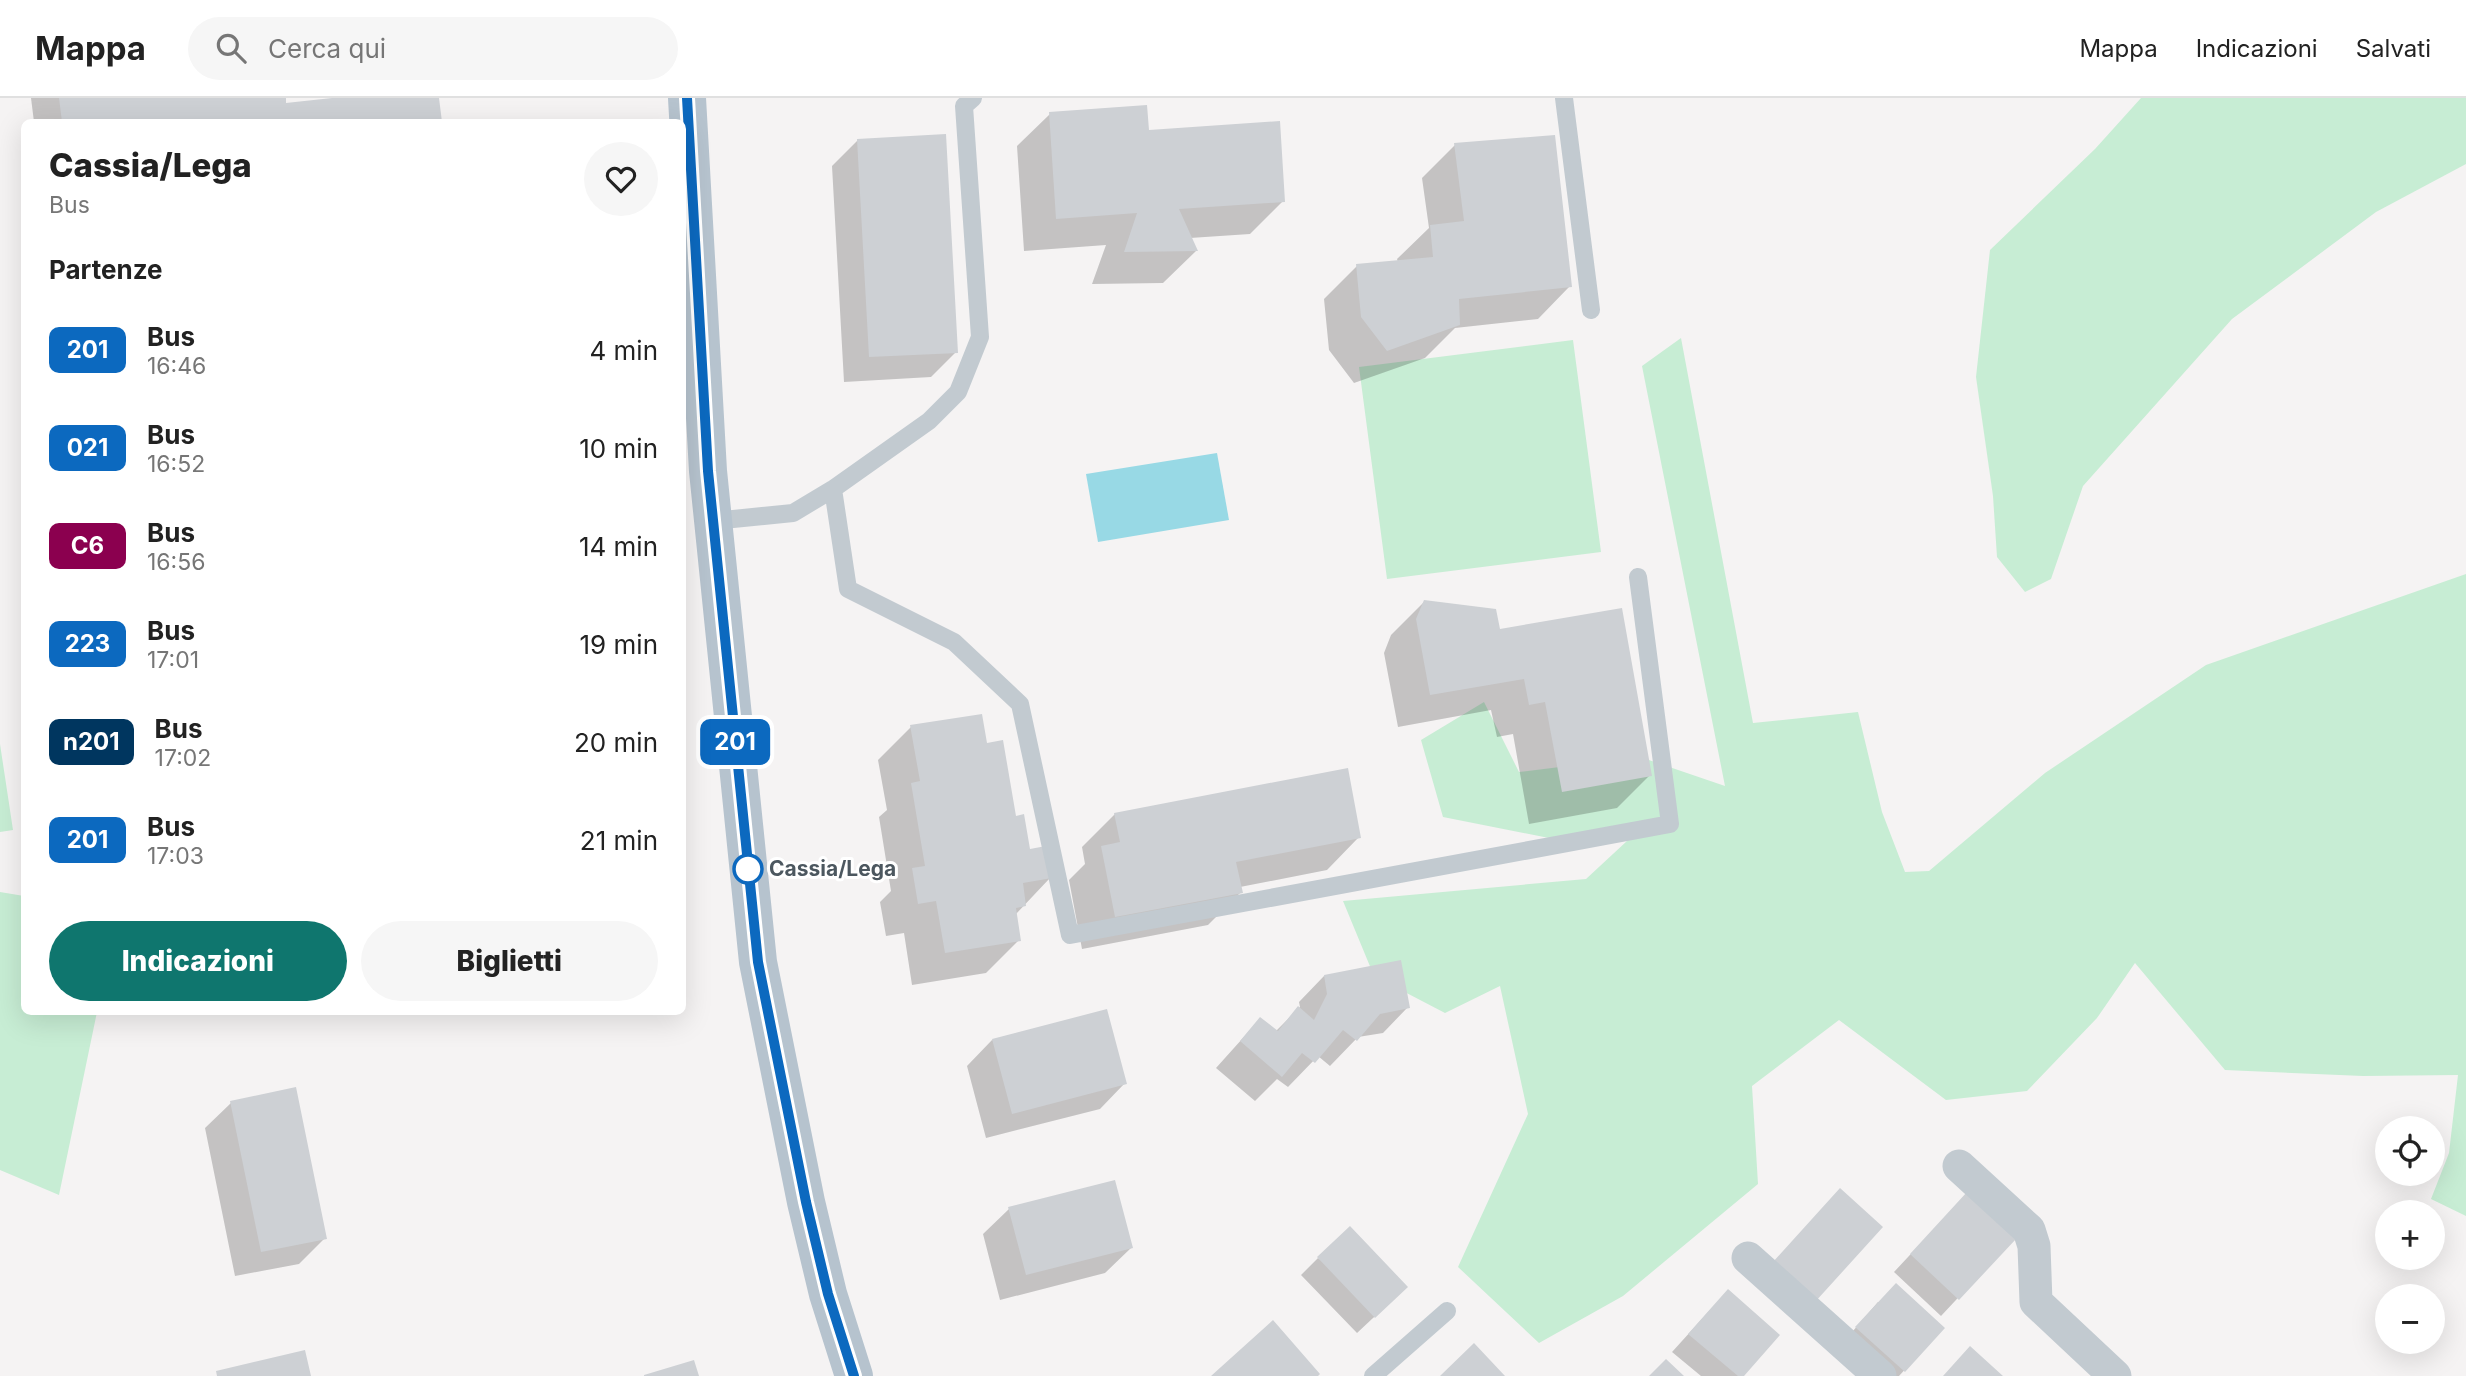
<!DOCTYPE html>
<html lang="it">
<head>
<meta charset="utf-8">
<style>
	:root { --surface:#fff; --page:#f6f6f6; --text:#222; --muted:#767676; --line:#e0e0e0; --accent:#0f766e }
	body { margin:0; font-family:Inter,sans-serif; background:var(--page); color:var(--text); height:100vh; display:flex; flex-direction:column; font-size:26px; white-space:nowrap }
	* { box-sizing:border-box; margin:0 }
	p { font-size:23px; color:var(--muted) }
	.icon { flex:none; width:38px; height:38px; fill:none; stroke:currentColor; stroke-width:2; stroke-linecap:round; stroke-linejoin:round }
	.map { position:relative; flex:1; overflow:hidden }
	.side { position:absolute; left:21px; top:21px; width:665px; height:896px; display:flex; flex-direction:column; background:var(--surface); border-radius:10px; box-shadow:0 7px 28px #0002 }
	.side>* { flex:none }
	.badge { padding:0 14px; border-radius:10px; font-size:24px; line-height:46px }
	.controls { position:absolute; left:2375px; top:1018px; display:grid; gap:14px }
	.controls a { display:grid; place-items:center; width:70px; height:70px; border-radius:50%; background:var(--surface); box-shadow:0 7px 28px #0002; font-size:35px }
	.map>.badge { position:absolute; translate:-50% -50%; box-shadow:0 0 0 4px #fff }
	h2 { padding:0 28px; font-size:26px; line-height:63px }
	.round { display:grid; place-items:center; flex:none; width:74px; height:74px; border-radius:37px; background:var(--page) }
	.summary { display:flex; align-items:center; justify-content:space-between; height:119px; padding:0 28px }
	h1 { font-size:33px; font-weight:800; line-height:52px }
	.cta { display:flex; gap:14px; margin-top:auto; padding:14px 28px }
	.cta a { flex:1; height:80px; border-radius:42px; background:var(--accent); color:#fff; font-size:28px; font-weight:800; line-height:80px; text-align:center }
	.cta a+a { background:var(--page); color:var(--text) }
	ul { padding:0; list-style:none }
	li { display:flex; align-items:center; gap:21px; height:98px; padding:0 28px }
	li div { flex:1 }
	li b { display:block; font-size:26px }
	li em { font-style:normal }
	li .badge { min-width:77px; font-weight:700; text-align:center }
	header { display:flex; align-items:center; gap:42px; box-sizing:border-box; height:98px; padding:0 35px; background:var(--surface); border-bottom:2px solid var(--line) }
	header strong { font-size:33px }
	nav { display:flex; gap:38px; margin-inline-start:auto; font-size:24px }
	.search { width:490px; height:63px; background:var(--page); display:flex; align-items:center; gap:18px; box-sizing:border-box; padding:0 24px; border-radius:38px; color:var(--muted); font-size:26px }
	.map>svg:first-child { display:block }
	.green { fill:#c7edd4 }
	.water { fill:#98d9e5 }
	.shadow { fill:#0003 }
	.building { fill:#cdd0d4 }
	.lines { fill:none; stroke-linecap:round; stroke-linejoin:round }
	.service { stroke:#c2cad0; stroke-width:18 }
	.minor { stroke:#c2cad0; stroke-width:33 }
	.primary { stroke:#b6c3ce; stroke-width:38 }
	.line-casing { stroke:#fff; stroke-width:16 }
	.line { stroke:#0c69bf; stroke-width:10 }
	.stop-dot { fill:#fff; stroke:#0c69bf; stroke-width:3.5 }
	.labels { text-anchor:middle; stroke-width:6; stroke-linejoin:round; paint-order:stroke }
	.stop-label { font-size:21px; font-weight:bold; fill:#4c575f; stroke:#fff; text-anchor:start }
</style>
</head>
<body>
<header>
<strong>Mappa</strong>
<div class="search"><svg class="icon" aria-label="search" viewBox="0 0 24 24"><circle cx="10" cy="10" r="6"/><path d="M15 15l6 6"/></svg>Cerca qui</div>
<nav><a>Mappa</a><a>Indicazioni</a><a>Salvati</a></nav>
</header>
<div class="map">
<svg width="2466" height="1278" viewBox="0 0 2466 1278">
	<rect width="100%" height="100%" fill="#f5f3f3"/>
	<path class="green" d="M2141,0h325v66l-90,48 -144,107 -149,167 -32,93 -26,13 -28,-35 -4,-61 -17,-119 14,-127 105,-101z
		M1681,240l72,385 105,-11 24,100 23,60 24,-1 116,-98 161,-108 260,-91v642l-35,-17 18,-46 9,-78 -95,1 -138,-6 -90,-107 -38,55 -70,73 -81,9 -107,-80 -87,66 6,98 -135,112 -84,47 -81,-76 70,-153 -28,-128 -55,27 -71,-37 -31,-75 243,-22 55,-51 -52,18 -146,-29 -22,-77 63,-38 35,70 121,-15 85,29 -83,-420z
		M1573,242l28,212 -214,27 -28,-212z
		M0,646l13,86 -13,2z
		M0,794l24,4v116h73l-38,183 -59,-25z"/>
	<path class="water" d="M1217,355l12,67 -131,22 -12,-68z"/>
	<path class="shadow" d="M31,0h253l1,7 62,-7h90l3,24h-406z
		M1050,16l97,17 136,70 -33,33 -60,4 6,13 -33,32 -71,1 14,-39 -82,6 -7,-105z
		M858,42l98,212 -25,25 -87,5 -12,-216z
		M1455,47l115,141 -32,33 -83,9 -30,30 -71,25 -25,-33 -5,-51 33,-33 41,-4 -1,-3 32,-31 -7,-50z
		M1424,504l75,29 151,144 -33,33 -88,16 -16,-90 -16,3 -6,-27 -93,17 -14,-74 7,-18z
		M911,629l74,18 43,106 22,27 -35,37 4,25 -33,33 -74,12 -8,-52 -18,3 -6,-34 11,-11 -12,-74 8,-7 -9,-50z
		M1115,716l244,23 -32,33 -87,17 1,5 -33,33 -126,24 -13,-69 16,-16 -3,-17z
		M1324,878l84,31 -25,26 -25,4 -28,29 -12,-10 -30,31 -11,-8 -22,22 -39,-33 44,-49 15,13 25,-25 -1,-5z
		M992,942l133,43 -25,26 -114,29 -19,-72z
		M231,1005l94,135 -26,26 -64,12 -30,-148z
		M1009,1111l122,39 -26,25 -105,27 -17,-66z
		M1950,1114l63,27 -72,77 -47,-44z
		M1318,1160l70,46 -31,29 -56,-58z
		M1878,1204l65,26 -44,48h-26l-33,-30z
		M1711,1211l31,67h-41l-29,-24z"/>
	<path class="building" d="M59,0h227v5l46,-5h107l3,24h-380z
		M1147,7l2,25 131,-9 5,81 -106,7 19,42 -74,1 13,-39 -81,6 -7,-107z
		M946,36l12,219 -89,4 -12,-218z
		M1555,37l17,152 -113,12 1,26 -73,26 -26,-34 -5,-53 77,-7 -3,-32 34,-4 -10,-78z
		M1424,502l72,9 4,20 122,-21 30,168 -90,16 -17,-90 -16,3 -5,-26 -94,16 -14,-76z
		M982,616l5,29 16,-3 13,76 8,-2 6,35 16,-3 6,32 -29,5 3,23 -10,2 5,33 -76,12 -9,-52 -18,3 -6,-36 13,-2 -14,-83 9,-2 -10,-56z
		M1348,670l13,70 -125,24 7,31 -128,24 -14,-71 19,-4 -6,-29z
		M1401,862l9,48 -30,6 -23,27 -14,-11 -28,33 -13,-10 -20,24 -42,-36 20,-24 18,14 20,-25 16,14 13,-26 -3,-19z
		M1107,911l20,75 -115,30 -20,-75z
		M296,989l31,152 -66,13 -31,-151z
		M1115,1082l18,68 -107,27 -18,-68z
		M1840,1090l43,39 -68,75 -43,-39z
		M1967,1094l49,47 -57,61 -49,-46z
		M1350,1128l58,61 -33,31 -58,-61z
		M1896,1185l49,45 -40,44 -50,-45z
		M1728,1191l52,46 -36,41h-6l-50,-42z
		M1273,1222l47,54 -2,2h-107z
		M1474,1245l31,33h-65z
		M1970,1248l33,30h-60z
		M305,1252l6,26h-94l-1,-5z
		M1666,1261l18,17h-35z
		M694,1262l5,16h-55v-1z"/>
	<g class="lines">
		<path class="service" d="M1564,0l27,212
			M833,391l15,100 106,53 66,62 50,231 600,-111 -32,-247
			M713,423l80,-8 40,-24 96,-68 29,-29 22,-55 -16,-231 9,-8
			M1373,1278l74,-65"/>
		<path class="minor" d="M1959,1068l70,64 5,16 2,56 79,74
			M1748,1160l132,118"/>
		<path class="primary" d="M687,0l21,373 50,491 48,240 22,92 26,82"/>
	</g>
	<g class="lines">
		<defs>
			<path id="line" d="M687,0l21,373 50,491 48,240 22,92 26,82"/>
		</defs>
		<use href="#line" class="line-casing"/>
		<use href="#line" class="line"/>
	</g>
	<circle class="stop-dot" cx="748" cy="771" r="14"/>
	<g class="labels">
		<g class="stop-label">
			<text x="769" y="778">Cassia/Lega</text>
		</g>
	</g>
</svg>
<div class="controls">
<a><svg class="icon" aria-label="locate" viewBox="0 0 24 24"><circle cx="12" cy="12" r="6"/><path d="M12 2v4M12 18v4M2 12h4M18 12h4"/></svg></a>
<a>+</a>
<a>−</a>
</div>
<b class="badge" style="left:735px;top:644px;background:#0c69bf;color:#fff">201</b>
<section class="side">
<div class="summary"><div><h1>Cassia/Lega</h1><p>Bus</p></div><a class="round"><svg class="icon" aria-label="heart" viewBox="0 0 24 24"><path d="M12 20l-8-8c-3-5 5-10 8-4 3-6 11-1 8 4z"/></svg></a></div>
<h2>Partenze</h2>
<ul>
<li><span class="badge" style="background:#0c69bf;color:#fff">201</span><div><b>Bus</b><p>16:46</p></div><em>4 min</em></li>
<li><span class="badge" style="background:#0c69bf;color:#fff">021</span><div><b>Bus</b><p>16:52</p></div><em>10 min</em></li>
<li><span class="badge" style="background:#8b004f;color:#fff">C6</span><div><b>Bus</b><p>16:56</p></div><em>14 min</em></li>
<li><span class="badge" style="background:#0c69bf;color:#fff">223</span><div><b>Bus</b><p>17:01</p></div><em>19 min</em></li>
<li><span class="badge" style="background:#00365f;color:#fff">n201</span><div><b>Bus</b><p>17:02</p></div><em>20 min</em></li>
<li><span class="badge" style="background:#0c69bf;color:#fff">201</span><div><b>Bus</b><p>17:03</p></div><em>21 min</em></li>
</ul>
<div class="cta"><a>Indicazioni</a><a>Biglietti</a></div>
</section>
</div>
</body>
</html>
